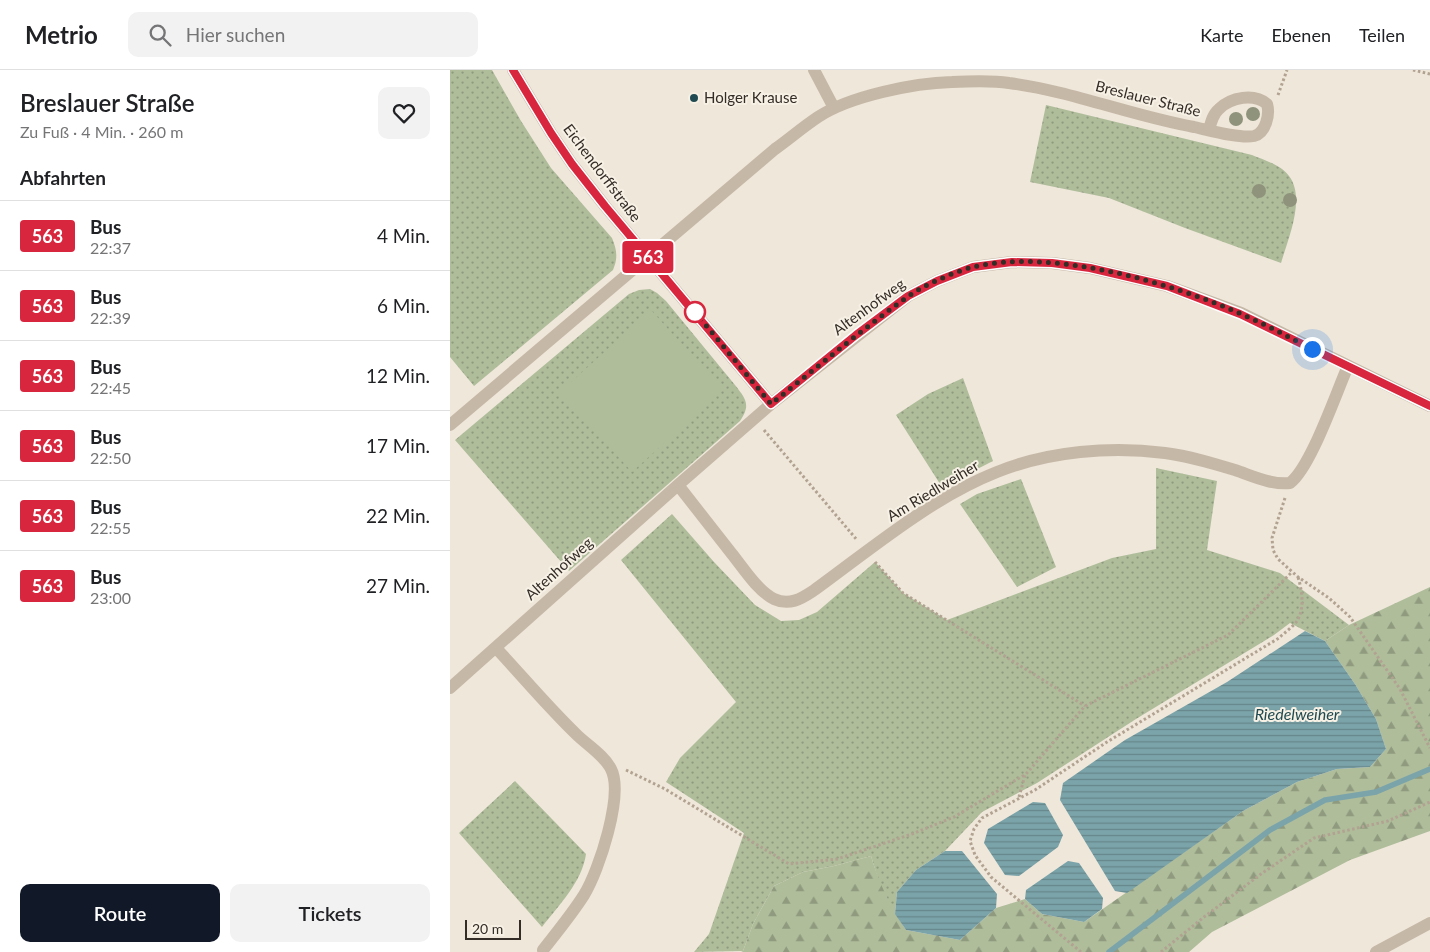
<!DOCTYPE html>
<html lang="de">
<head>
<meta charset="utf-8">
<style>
	:root { --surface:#fff; --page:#f2f2f2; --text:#202124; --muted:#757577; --line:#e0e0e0; --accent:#111827 }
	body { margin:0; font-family:Lato,sans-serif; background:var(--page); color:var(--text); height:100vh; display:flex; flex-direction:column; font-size:19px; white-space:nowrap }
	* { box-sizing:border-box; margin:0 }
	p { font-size:16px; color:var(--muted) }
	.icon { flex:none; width:28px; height:28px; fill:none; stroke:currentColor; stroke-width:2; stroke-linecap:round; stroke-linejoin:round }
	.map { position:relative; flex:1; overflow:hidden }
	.drawer { display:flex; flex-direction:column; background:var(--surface); width:450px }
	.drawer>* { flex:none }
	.badge { padding:0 10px; border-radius:4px; font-size:18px; line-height:32px }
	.scale { position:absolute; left:15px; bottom:12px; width:56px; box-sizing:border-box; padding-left:5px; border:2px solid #332c27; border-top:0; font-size:14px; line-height:18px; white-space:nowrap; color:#332c27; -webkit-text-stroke:4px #f7f1e5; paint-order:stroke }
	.you { position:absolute; width:25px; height:25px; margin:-12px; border:4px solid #fff; border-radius:50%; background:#1a73e8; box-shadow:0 0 0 8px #1a73e833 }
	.map>.badge { position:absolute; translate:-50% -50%; box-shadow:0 0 0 2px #fff }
	h2 { padding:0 20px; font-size:19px; line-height:45px }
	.round { display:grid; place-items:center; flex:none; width:52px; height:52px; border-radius:10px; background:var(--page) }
	.overview { display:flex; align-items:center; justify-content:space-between; height:85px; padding:0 20px }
	h1 { font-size:24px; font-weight:600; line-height:38px }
	.action { display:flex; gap:10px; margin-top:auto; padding:10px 20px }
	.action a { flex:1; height:58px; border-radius:10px; background:var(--accent); color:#fff; font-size:20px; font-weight:600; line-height:58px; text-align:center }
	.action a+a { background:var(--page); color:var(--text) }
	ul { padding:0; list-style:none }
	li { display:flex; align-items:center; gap:15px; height:70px; padding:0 20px; border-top:1px solid var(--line) }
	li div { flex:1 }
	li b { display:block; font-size:19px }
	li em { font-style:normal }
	li .badge { min-width:55px; font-weight:700; text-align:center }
	header { display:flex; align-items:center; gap:30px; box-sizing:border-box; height:70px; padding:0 25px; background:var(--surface); border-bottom:1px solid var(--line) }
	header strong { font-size:24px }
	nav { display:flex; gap:28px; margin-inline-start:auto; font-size:18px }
	.search { width:350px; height:45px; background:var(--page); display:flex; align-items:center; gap:12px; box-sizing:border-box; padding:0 18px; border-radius:10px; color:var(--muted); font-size:19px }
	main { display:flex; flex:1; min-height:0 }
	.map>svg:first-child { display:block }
	.grass { fill:url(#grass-dots) }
	.forest { fill:url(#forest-firs) }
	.green { fill:#afbd9b }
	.water { fill:url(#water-rules) }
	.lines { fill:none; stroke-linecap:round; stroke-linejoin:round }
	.stream { stroke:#7ba4aa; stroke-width:5.5 }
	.path { stroke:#b2a291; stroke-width:3; stroke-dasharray:2.5 2.5; stroke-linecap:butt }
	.street { stroke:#c6b8a7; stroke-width:12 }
	.tree { fill:#8f937b }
	.line-casing { stroke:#fff; stroke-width:11 }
	.line { stroke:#d7263d; stroke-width:8 }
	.walk { stroke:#332c27; stroke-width:5; stroke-dasharray:0 9 }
	.poi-dot { fill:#204a51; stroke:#f7f1e5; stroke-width:2 }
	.stop-dot { fill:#fff; stroke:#d7263d; stroke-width:2.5 }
	.labels { text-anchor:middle; stroke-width:4; stroke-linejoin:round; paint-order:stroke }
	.poi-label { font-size:15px; fill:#332c27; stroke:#f7f1e5; text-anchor:start }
	.street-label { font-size:15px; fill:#332c27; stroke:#f7f1e5 }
	.water-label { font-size:16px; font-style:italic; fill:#204a51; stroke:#f7f1e5 }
</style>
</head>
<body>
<header>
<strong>Metrio</strong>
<div class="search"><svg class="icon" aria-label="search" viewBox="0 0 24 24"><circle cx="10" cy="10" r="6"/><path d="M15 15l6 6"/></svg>Hier suchen</div>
<nav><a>Karte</a><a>Ebenen</a><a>Teilen</a></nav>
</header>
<main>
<section class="drawer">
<div class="overview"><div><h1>Breslauer Straße</h1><p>Zu Fuß · 4 Min. · 260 m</p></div><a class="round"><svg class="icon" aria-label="heart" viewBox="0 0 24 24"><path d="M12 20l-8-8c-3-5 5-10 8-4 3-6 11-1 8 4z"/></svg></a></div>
<h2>Abfahrten</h2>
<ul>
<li><span class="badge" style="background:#d7263d;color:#fff">563</span><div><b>Bus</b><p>22:37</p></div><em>4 Min.</em></li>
<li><span class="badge" style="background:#d7263d;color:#fff">563</span><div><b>Bus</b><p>22:39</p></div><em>6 Min.</em></li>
<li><span class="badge" style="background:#d7263d;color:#fff">563</span><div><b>Bus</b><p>22:45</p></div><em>12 Min.</em></li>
<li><span class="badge" style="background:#d7263d;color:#fff">563</span><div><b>Bus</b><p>22:50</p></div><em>17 Min.</em></li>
<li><span class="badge" style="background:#d7263d;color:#fff">563</span><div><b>Bus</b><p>22:55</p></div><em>22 Min.</em></li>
<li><span class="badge" style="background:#d7263d;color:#fff">563</span><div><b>Bus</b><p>23:00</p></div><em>27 Min.</em></li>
</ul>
<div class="action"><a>Route</a><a>Tickets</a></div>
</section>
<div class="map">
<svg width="980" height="882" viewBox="0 0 980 882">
	<defs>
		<pattern id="grass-dots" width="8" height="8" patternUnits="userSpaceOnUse" patternTransform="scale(1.25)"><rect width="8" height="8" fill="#afbd9b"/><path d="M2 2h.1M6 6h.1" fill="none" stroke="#8f9a7e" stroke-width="1.8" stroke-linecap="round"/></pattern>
		<pattern id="forest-firs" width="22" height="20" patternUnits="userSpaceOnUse" patternTransform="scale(1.25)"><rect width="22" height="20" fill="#afbd9b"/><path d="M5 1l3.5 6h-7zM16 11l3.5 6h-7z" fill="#8f9a7e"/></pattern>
		<pattern id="water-rules" width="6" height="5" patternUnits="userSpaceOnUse" patternTransform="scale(1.25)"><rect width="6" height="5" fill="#7ba4aa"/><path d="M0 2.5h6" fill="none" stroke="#65868a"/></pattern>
	</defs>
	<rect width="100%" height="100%" fill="#efe7da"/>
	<path class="grass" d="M0,0h42l29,51 30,47 61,70c5,12 6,20 1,32l-139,116 -24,-29z
		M596,35l206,50c12,5 29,10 37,21 17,22 -1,63 -8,87l-96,-35 -76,-30 -79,-16z
		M200,219l7,4 9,8 69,84c11,14 16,20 5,36l-171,150 -114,-131 174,-146 10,-4z
		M513,308l30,83 -51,26 -46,-72 32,-21z
		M706,398l61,13 -10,69 73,23 69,52 -24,16 -35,-18 -16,12 -138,84 -99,64 -55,29 -37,39 -29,19 -19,22 -2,22 -15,-29 -9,-29 -37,10 -31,6 -29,14 -21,38 -10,27 -49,1 15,-18 35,-101 -78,-51 14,-24 56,-56 -115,-142 51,-46 42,48 41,43 26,16 18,-1 18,-8 58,-50 28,31 44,27 165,-62 44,-9z
		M571,409l35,88 -39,20 -57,-83 17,-10z
		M65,711l71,73c-4,28 -27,51 -44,73l-83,-94z"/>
	<path class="forest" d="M980,517v244l-80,29 -138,72 -23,20h-448l2,-1 10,-27 21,-38 29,-14 31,-6 37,-10c8,27 19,50 35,74l54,10 36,-32 29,-9 17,15 42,8 159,-111 54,-29 40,-13 33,-2 16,-18 -10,-30 -21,-35 -30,-43 24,-16z"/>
	<path class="green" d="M201,240l72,80 -91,82 -72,-80z"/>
	<path class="water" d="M855,561l20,10 30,43 21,35 10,30 -16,18 -33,2 -40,13 -54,29 -116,82 -12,-2 -55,-91 3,-17 62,-43 102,-58z
		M583,732l12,1 18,32 -5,12 -39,29 -14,-1 -21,-32 4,-14z
		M495,781h17l35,43 -1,14 -36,32 -54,-10 -11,-16 2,-22 19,-22z
		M618,791l11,2 24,35 -1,11 -18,13 -42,-8 -17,-15 1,-9z"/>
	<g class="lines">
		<path class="stream" d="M659,882l161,-122 55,-30 51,-8 54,-23"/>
		<path class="path" d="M963,0l17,4
			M828,25l9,-25
			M314,360l93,110
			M835,428l-13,40 1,12 5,9 20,18 31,21 21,19 50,72 30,59
			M425,492l28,31 182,113
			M176,700l39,19 124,75 48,-5 75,-25 42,-17 72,-43 59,-68 143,-71 64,-63
			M569,727l6,-22
			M631,882l-90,-75 -16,-22 -5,-14 4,-12 8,-11 53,-28 72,-48 172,-104c5,-5 14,-11 18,-17 8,-13 5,-31 1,-44
			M711,882l43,-35 57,-43 53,-36 74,-17 42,-19"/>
		<path class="street" d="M63,0l38,63 21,31 33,42 166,198
			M364,0l20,38
			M0,355l325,-276c14,-10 28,-22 43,-32 32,-21 96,-34 134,-35 19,-1 39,-2 57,1 62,8 123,33 185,44 14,3 46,12 60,9 12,-3 16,-22 13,-32 -13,-11 -36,-7 -48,5 -6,5 -8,13 -10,21
			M228,415c18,23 36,46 54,69 12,15 25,36 42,45 15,7 27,0 39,-8 58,-42 118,-93 184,-119 52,-21 114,-26 168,-19 24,3 47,10 70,17 18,6 36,15 55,13 21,-16 46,-90 58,-117
			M46,578c27,29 52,59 80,86 11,11 28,21 35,35 13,25 -12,102 -27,126 -12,19 -27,37 -41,55
			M0,618l228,-203 93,-81 137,-108 29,-15 36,-14 39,-5 40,1 38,5 77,18 74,27 189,93
			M926,882l54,-29"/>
	</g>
	<g class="tree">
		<circle cx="803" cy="44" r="7"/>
		<circle cx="786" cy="49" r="7"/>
		<circle cx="809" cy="121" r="7"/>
		<circle cx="840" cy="130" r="7"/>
	</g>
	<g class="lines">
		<defs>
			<path id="line" d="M63,0l38,63 21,31 33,42 166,198 85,-69 52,-39 29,-15 36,-14 39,-5 40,1 38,5 77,18 73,28 190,92"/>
		</defs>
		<use href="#line" class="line-casing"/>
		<use href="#line" class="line"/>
		<path class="walk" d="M245,242l76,92c35,-28 69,-56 104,-83 20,-15 39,-31 63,-41 11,-5 23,-10 35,-13 77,-19 197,15 268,47 24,10 47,23 71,35"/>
	</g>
	<circle class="poi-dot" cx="244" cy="28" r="5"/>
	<circle class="stop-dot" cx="245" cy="242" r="10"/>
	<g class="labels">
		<g class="poi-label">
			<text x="254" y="33">Holger Krause</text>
		</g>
		<g class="street-label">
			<text transform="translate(698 29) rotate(14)" y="5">Breslauer Straße</text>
			<text transform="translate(152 103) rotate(53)" y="5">Eichendorffstraße</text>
			<text transform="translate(419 237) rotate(-36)" y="5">Altenhofweg</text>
			<text transform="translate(483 421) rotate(-31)" y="5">Am Riedlweiher</text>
			<text transform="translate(109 499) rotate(-42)" y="5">Altenhofweg</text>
		</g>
		<g class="water-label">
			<text x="847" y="650">Riedelweiher</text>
		</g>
	</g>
</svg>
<div class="scale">20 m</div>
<div class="you" style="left:862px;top:279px"></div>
<b class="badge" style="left:198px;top:187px;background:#d7263d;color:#fff">563</b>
</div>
</main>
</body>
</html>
